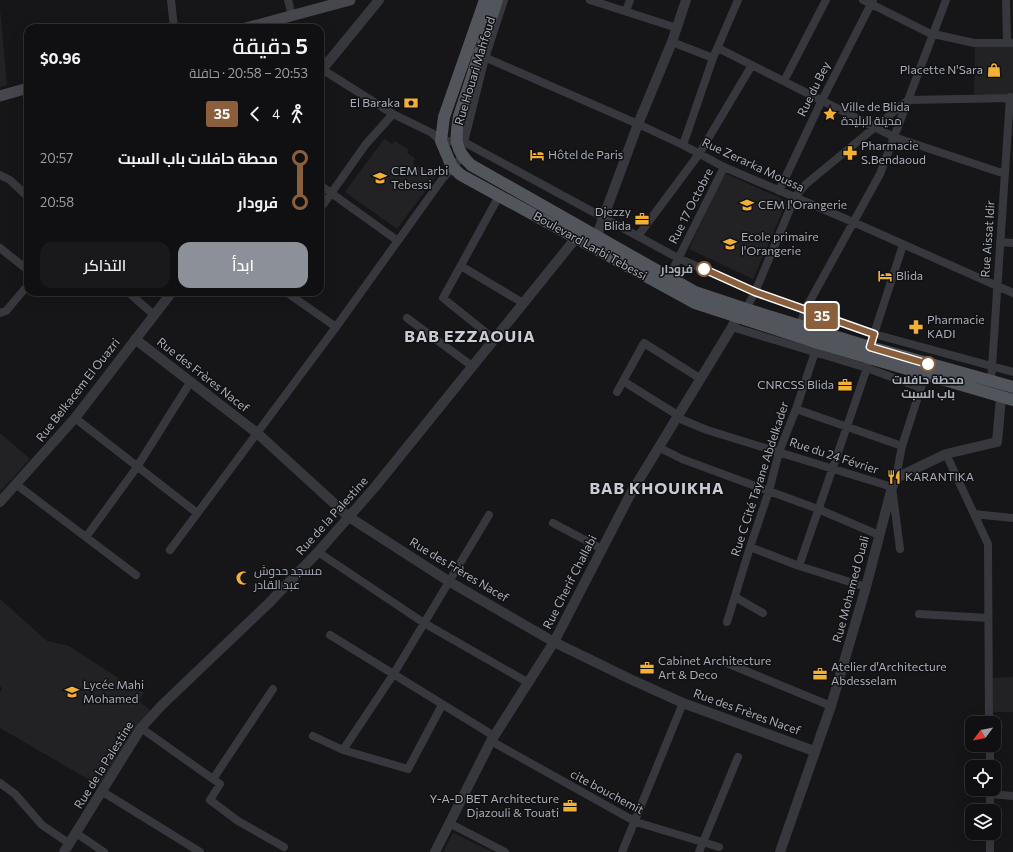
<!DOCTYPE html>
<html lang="ar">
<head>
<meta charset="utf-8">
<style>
	:root { --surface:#101012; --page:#19191b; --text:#f1f3f6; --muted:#9c9d9f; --line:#303032; --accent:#8c9099 }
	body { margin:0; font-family:Commissioner,Cairo,sans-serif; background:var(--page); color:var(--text); direction:rtl; height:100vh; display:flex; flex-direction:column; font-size:15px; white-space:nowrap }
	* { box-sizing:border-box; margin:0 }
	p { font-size:13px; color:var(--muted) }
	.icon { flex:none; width:22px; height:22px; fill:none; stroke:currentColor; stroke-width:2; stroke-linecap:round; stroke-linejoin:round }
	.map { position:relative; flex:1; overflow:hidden; direction:ltr }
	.details { position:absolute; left:24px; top:24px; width:300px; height:272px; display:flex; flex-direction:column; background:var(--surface); border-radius:12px; box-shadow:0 4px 16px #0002,0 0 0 1px var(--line); direction:rtl }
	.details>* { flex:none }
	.badge { padding:0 8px; border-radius:3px; font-size:14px; line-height:26px }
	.needle { width:26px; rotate:238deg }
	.buttons { position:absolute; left:965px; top:716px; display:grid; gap:8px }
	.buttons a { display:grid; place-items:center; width:36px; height:36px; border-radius:8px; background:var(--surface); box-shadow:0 4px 16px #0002,0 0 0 1px var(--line); font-size:20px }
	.map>.badge { position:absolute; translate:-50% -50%; box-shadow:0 0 0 2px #fff }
	.legs { display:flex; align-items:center; gap:6px; height:44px; padding:0 16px; font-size:13px }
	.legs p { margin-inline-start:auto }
	.head { display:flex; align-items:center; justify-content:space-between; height:68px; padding:0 16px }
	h1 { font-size:22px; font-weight:600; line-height:30px }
	.action { display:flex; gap:8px; margin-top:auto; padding:8px 16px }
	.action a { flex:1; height:46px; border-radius:12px; background:var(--accent); color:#fff; font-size:16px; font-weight:600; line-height:46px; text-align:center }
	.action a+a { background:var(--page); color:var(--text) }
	ul { padding:0 16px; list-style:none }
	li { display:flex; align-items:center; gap:14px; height:44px; font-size:15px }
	li i { display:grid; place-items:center; width:6px; height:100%; margin:0 5px; background:currentColor }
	li i::after { content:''; width:10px; height:10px; margin:-5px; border:3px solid; border-radius:50%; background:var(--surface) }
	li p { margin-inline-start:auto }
	li:first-child i { background:linear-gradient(#0000 50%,currentColor 0) }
	li:last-child i { background:linear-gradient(currentColor 50%,#0000 0) }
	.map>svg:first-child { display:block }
	.built { fill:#222225 }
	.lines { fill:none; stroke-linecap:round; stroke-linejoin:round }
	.minor { stroke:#37383d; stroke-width:8 }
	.tertiary { stroke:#37383d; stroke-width:10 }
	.secondary { stroke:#45474d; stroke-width:11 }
	.primary { stroke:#53555c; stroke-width:12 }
	.line-1-casing { stroke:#fff; stroke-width:9 }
	.line-1 { stroke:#8b5e3c; stroke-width:6 }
	.stop-1-dot { fill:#fff; stroke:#8b5e3c; stroke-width:2 }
	.labels { text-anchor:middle; stroke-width:3; stroke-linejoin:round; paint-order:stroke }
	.poi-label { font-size:12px; fill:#a8adb8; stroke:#111113; text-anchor:start }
	.street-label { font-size:12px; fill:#a8adb8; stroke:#111113 }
	.stop-label { font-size:12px; font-weight:bold; fill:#a8adb8; stroke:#111113; text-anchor:end }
	.district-label { font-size:16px; font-weight:bold; letter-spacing:1px; fill:#c9ccd4; stroke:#111113 }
</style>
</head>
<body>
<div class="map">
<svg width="1013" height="852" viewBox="0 0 1013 852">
	<rect width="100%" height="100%" fill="#161618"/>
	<path class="built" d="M0,9l7,76 -7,2z
		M975,45l38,1v50l-39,-2z
		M384,139l8,5 3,-3 14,9 -2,3 8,5 -2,6 24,11 -40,54 -52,-37z
		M724,173l63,28 -34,78 -64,-30z
		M0,433l30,26 -30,33z
		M0,599l47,42 22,5 54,35 5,-1 16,13 -5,8 11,9 -50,76 -100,-58v-36l2,-3 -2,-3z
		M1013,677v35h-20v-34z
		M453,833l40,19h-50z"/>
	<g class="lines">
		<path class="minor" d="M171,0l3,28
			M288,0l4,15
			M590,0l87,28
			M863,0l66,33 45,10h39
			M1006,0l1,43
			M626,11l4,-11
			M672,42l41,16
			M718,48l176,89 52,-137
			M475,53l163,71 45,21 41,22 129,55 160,71
			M320,68l73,46 39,19 9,8 23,1 214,116 77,34 119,42 139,38
			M784,81l42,-81
			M464,142l21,-84 19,-58
			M683,145l30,-87 25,-58
			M0,175l10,5 18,17
			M320,185l78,56
			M779,191l42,-89 52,-102
			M320,209l46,-65 27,-30
			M638,236l61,-82 53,-89
			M1000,242l13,1
			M0,248l28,22
			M461,266l62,37
			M669,277l55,-110
			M128,292l26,23
			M286,292l50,35
			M746,309l9,-17 40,-95 11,-13 102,-84 105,-2
			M0,313l6,-2 22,-26
			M407,318l65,48
			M800,325l5,-15 75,-136 14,-37 111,37
			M732,327l135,41 54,20
			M494,339l-51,-41 56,-102
			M623,381l56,35
			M991,382l19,-285
			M617,392l27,-49 57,36
			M796,409l106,37
			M75,418l122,95
			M678,418l29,12 185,57 8,62
			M658,447l24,12 136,50 61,26
			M946,454l42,90 1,179
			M896,478l6,-32 23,-71
			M17,485l119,90
			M974,514l39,4
			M553,523l49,26
			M86,537l51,-70 54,-86
			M750,547l49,19 67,21
			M170,550l166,-223 107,-149 19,-21
			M318,552l106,71 103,59
			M799,566l68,-198 7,-34 29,-89
			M735,597l28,16
			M919,614l69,4
			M727,622l23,-75 19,-56 10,-39 17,-43 22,-66
			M330,635l164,101
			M724,662l107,44
			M141,728l79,56 -10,16 28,21 46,26
			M313,736l30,14 65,19 34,-64
			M491,741l145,81 83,25
			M990,745v22
			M343,750l50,-75 96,-160
			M213,779l60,-90
			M0,783l15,11 27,31 28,19
			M103,792l97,60
			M990,794l23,2
			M990,811v-21
			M449,823l56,29
			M76,833l28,19
			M622,852l61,-149
			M699,852l39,-95
			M990,852v-19"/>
		<path class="tertiary" d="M320,72l59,-72
			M594,243l44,-119 34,-82 14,-42
			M135,339l122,94 92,84 101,65 104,60 76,37 53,24 131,48
			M0,502l75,-84 97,-126
			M64,852l77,-124 21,-23 106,-101 50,-52 57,-65 205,-254
			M435,852l56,-111 63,-99 77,-149 101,-166 8,-16
			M780,852l51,-146 35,-119 26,-100 4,-9 50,-24 51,-12 4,-44"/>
		<path class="secondary" d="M246,28l104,-28
			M0,96l28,-8"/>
		<path class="primary" d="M485,0l-41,117 -3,24 11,26 9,8 234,128 123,40 195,57
			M497,0l-38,116c-4,23 -5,33 12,49l224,127 51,17 124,38 143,40"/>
	</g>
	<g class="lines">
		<defs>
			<path id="line-1" d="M704,269l51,23 119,42 -4,13 58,17"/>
		</defs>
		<use href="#line-1" class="line-1-casing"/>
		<use href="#line-1" class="line-1"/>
	</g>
	<defs>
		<symbol id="shop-bare" viewBox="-9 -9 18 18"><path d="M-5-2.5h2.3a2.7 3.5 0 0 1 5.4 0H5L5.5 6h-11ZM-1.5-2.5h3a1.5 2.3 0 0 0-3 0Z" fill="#f2b134" stroke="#111113" stroke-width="2.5" paint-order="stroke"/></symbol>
		<symbol id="bank-bare" viewBox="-9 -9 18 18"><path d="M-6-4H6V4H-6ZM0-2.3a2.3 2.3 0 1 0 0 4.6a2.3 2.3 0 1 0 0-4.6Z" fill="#f2b134" stroke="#111113" stroke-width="2.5" paint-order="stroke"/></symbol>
		<symbol id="sight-bare" viewBox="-9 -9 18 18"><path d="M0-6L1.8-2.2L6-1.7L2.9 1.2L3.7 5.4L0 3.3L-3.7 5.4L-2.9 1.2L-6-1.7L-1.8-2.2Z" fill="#f2b134" stroke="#111113" stroke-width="2.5" paint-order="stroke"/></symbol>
		<symbol id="pharmacy-bare" viewBox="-9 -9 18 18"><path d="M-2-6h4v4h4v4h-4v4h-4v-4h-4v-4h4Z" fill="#f2b134" stroke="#111113" stroke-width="2.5" paint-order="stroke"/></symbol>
		<symbol id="hotel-bare" viewBox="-9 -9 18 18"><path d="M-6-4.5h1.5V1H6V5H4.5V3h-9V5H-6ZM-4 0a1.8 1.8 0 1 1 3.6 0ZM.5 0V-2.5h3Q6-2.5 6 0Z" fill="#f2b134" stroke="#111113" stroke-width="2.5" paint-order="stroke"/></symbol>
		<symbol id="school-bare" viewBox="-9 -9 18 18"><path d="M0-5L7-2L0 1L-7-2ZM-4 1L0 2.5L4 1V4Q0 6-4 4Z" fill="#f2b134" stroke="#111113" stroke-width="2.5" paint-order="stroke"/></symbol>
		<symbol id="office-bare" viewBox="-9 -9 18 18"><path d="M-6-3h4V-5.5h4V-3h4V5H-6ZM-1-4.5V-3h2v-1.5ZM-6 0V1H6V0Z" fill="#f2b134" stroke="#111113" stroke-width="2.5" paint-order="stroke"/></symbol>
		<symbol id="restaurant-bare" viewBox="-9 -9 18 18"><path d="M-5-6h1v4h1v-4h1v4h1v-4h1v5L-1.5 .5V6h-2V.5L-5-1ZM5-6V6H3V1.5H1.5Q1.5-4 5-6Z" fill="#f2b134" stroke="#111113" stroke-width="2.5" paint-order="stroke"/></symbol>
		<symbol id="mosque-bare" viewBox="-9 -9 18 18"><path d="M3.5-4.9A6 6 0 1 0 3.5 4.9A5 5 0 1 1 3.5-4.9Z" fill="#f2b134" stroke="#111113" stroke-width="2.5" paint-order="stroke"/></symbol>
	</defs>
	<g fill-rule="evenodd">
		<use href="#shop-bare" x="984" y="60" width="20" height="20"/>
		<use href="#bank-bare" x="401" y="93" width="20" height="20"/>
		<use href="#sight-bare" x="820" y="104" width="20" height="20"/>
		<use href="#pharmacy-bare" x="840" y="143" width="20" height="20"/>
		<use href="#hotel-bare" x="527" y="145" width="20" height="20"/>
		<use href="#school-bare" x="370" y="168" width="20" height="20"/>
		<use href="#school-bare" x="737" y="195" width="20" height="20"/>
		<use href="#office-bare" x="632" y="209" width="20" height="20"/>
		<use href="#school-bare" x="720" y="234" width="20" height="20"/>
		<use href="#hotel-bare" x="875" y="266" width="20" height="20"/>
		<use href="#pharmacy-bare" x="906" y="317" width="20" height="20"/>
		<use href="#office-bare" x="835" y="375" width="20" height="20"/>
		<use href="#restaurant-bare" x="884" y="467" width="20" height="20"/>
		<use href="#mosque-bare" x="233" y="568" width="20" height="20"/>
		<use href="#office-bare" x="637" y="658" width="20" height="20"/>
		<use href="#office-bare" x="810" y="664" width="20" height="20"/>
		<use href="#school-bare" x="62" y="682" width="20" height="20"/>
		<use href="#office-bare" x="560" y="796" width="20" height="20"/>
	</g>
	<g class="stop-1-dot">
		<circle cx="704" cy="269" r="7"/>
		<circle cx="928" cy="364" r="7"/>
	</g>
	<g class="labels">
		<g class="poi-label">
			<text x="983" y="74" text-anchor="end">Placette N'Sara</text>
			<text x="400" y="107" text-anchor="end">El Baraka</text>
			<text x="841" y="111">Ville de Blida<tspan x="841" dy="14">مدينة البليدة</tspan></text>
			<text x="861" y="150">Pharmacie<tspan x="861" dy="14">S.Bendaoud</tspan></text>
			<text x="548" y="159">Hôtel de Paris</text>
			<text x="391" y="175">CEM Larbi<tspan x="391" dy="14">Tebessi</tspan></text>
			<text x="758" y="209">CEM l'Orangerie</text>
			<text x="631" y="216" text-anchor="end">Djezzy<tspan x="631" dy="14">Blida</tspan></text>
			<text x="741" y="241">Ecole primaire<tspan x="741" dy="14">l'Orangerie</tspan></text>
			<text x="896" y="280">Blida</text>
			<text x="927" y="324">Pharmacie<tspan x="927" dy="14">KADI</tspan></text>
			<text x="834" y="389" text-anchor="end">CNRCSS Blida</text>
			<text x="905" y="481">KARANTIKA</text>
			<text x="254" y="575">مسجد حدوش<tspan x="254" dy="14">عبد القادر</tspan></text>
			<text x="658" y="665">Cabinet Architecture<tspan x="658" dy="14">Art &amp; Deco</tspan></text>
			<text x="831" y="671">Atelier d'Architecture<tspan x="831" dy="14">Abdesselam</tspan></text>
			<text x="83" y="689">Lycée Mahi<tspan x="83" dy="14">Mohamed</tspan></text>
			<text x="559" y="803" text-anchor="end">Y-A-D BET Architecture<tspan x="559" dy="14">Djazouli &amp; Touati</tspan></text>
		</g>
		<g class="street-label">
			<text transform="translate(475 71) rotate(-73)" y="4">Rue Houari Mahfoud</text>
			<text transform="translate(814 89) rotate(-64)" y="4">Rue du Bey</text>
			<text transform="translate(753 165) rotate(25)" y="4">Rue Zerarka Moussa</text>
			<text transform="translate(691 206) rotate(-63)" y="4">Rue 17 Octobre</text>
			<text transform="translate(988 239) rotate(-86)" y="4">Rue Aissat Idir</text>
			<text transform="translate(590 246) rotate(29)" y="4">Boulevard Larbi Tebessi</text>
			<text transform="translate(203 375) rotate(38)" y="4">Rue des Frères Nacef</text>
			<text transform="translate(78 390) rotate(-52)" y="4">Rue Belkacem El Ouazri</text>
			<text transform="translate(834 456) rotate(18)" y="4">Rue du 24 Février</text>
			<text transform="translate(760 479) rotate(-72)" y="4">Rue C Cité Tayane Abdelkader</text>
			<text transform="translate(332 516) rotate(-48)" y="4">Rue de la Palestine</text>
			<text transform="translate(459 570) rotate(31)" y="4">Rue des Frères Nacef</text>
			<text transform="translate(570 582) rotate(-63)" y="4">Rue Cherif Challabi</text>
			<text transform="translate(851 589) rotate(-75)" y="4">Rue Mohamed Ouali</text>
			<text transform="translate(747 712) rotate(20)" y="4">Rue des Frères Nacef</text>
			<text transform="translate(104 765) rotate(-58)" y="4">Rue de la Palestine</text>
			<text transform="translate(607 792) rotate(28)" y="4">cite bouchemit</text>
		</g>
		<g class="stop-label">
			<text x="693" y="273">فرودار</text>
			<text x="928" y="384" text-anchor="middle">محطة حافلات<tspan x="928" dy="14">باب السبت</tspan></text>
		</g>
		<g class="district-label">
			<text x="470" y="342">BAB EZZAOUIA</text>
			<text x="657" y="494">BAB KHOUIKHA</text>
		</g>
	</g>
</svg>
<div class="buttons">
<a><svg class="needle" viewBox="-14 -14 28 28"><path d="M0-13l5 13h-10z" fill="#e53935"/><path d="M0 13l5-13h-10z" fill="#9c9d9f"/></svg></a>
<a><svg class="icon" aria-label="locate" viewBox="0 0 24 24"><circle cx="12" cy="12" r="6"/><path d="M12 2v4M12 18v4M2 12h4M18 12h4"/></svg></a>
<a><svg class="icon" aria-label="layers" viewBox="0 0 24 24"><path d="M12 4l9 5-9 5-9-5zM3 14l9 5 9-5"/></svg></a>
</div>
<b class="badge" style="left:822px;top:316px;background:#8b5e3c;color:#fff">35</b>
<section class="details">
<div class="head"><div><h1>5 دقيقة</h1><p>20:53 – 20:58 · حافلة</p></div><b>$0.96</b></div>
<div class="legs"><svg class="icon" aria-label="walk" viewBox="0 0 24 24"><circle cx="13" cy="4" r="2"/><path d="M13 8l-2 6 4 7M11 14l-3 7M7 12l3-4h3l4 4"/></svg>4<svg class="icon" aria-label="back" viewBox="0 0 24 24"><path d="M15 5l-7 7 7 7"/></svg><b class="badge" style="background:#8b5e3c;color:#fff">35</b></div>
<ul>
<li><i style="color:#8b5e3c"></i><b>محطة حافلات باب السبت</b><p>20:57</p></li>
<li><i style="color:#8b5e3c"></i><b>فرودار</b><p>20:58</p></li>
</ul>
<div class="action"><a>ابدأ</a><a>التذاكر</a></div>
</section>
</div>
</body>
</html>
